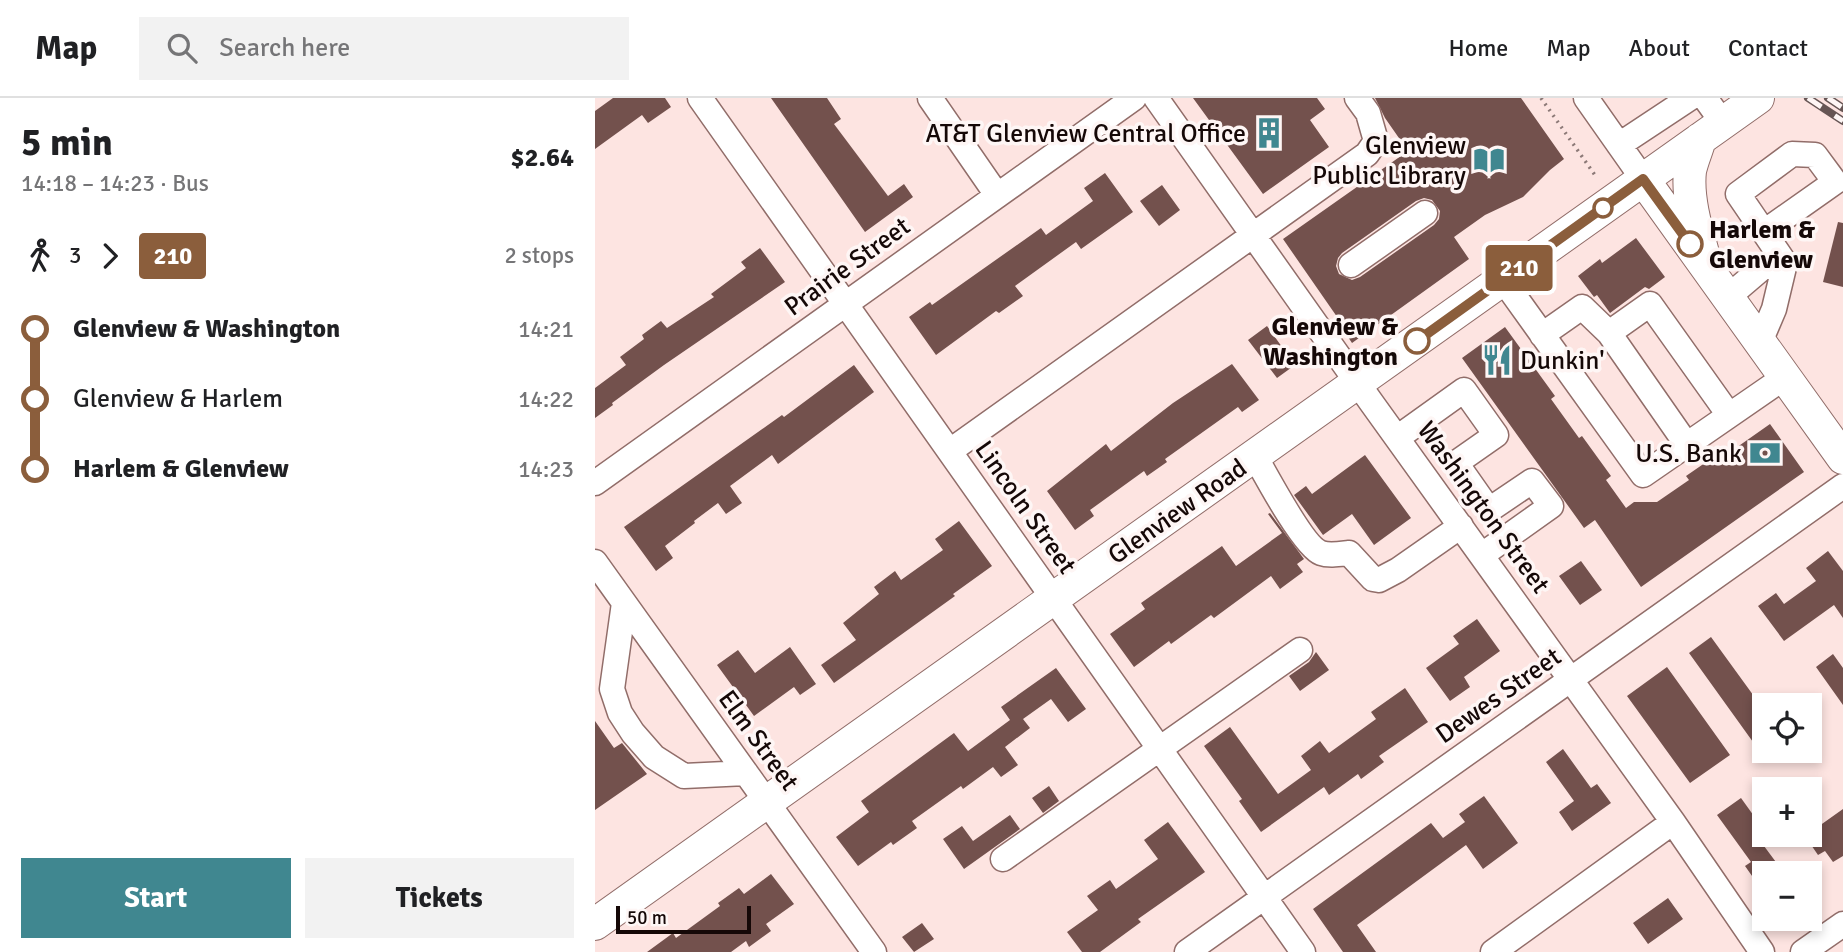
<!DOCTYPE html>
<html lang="en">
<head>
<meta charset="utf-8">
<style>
	:root { --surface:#fff; --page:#f2f2f2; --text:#202124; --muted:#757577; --line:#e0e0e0; --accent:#408790 }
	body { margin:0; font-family:Signika,sans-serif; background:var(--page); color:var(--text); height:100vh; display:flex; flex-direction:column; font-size:26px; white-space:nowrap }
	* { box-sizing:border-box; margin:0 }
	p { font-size:23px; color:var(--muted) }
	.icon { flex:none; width:38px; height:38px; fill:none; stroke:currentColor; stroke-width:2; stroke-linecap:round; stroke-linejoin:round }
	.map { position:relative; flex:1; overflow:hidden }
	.drawer { display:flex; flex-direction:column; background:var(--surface); width:595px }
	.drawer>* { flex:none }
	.badge { padding:0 14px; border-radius:5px; font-size:24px; line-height:46px }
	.buttons { position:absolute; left:1157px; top:595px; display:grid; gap:14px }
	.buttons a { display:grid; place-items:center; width:70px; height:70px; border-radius:0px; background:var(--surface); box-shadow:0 4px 10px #0003; font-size:35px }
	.scale { position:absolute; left:21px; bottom:18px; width:135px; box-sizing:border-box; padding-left:7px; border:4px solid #150807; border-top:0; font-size:19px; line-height:24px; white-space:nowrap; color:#150807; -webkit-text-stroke:5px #fef6f5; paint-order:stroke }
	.map>.badge { position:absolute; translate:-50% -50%; box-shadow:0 0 0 4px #fff }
	.legs { display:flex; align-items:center; gap:10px; height:77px; padding:0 21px; font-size:23px }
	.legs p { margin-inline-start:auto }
	.overview { display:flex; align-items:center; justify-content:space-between; height:119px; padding:0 21px }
	h1 { font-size:38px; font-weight:700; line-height:52px }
	.primary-button { display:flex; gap:14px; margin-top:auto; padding:14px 21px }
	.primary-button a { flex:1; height:80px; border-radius:0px; background:var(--accent); color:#fff; font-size:28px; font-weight:700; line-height:80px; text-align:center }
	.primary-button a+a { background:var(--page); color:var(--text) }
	ul { padding:0 21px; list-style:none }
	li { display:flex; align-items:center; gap:24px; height:70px; font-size:26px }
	li i { display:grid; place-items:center; width:10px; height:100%; margin:0 9px; background:currentColor }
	li i::after { content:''; width:18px; height:18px; margin:-9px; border:5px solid; border-radius:50%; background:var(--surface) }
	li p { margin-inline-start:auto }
	li:first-child i { background:linear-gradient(#0000 50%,currentColor 0) }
	li:last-child i { background:linear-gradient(currentColor 50%,#0000 0) }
	header { display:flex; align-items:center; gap:42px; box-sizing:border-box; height:98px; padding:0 35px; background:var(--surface); border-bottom:2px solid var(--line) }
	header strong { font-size:33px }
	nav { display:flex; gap:38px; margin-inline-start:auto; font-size:24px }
	.search { width:490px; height:63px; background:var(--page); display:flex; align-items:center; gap:18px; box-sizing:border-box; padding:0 24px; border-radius:0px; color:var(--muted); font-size:26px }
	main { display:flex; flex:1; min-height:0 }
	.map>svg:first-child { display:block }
	.building { fill:#73514d; fill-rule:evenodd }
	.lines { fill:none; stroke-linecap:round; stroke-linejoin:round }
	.minor-casing { stroke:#916d69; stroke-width:27 }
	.major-casing { stroke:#916d69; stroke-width:34 }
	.path { stroke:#8c7977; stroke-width:3.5; stroke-dasharray:2 5; stroke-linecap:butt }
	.minor { stroke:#fff; stroke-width:24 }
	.major { stroke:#fff; stroke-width:32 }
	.rail-casing { stroke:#665554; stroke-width:8 }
	.rail { stroke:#fef6f5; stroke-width:5; stroke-dasharray:16; stroke-linecap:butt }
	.line-1-casing { stroke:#fff; stroke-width:16 }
	.line-1 { stroke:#8b5e3c; stroke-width:10 }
	.stop-1-dot { fill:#fff; stroke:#8b5e3c; stroke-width:3.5 }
	.labels { text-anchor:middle; stroke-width:7; stroke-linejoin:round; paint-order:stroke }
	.poi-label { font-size:26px; fill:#150807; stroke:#fef6f5; text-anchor:end }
	.stop-label { font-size:26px; font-weight:bold; fill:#150807; stroke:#fef6f5; text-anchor:start }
	.street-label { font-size:26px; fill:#150807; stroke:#fef6f5 }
</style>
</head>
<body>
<header>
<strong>Map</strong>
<div class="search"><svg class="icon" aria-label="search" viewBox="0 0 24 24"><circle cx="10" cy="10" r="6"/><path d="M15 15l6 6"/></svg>Search here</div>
<nav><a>Home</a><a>Map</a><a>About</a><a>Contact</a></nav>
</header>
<main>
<section class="drawer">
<div class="overview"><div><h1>5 min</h1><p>14:18 – 14:23 · Bus</p></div><b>$2.64</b></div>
<div class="legs"><svg class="icon" aria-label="walk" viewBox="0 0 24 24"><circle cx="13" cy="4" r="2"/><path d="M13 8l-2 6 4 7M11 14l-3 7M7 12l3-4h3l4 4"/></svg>3<svg class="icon" aria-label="forward" viewBox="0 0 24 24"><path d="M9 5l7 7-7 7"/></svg><b class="badge" style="background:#8b5e3c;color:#fff">210</b><p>2 stops</p></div>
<ul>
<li><i style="color:#8b5e3c"></i><b>Glenview &amp; Washington</b><p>14:21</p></li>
<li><i style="color:#8b5e3c"></i><span>Glenview &amp; Harlem</span><p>14:22</p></li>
<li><i style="color:#8b5e3c"></i><b>Harlem &amp; Glenview</b><p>14:23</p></li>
</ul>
<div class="primary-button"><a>Start</a><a>Tickets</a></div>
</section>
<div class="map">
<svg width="1248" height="854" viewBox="0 0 1248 854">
	<rect width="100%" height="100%" fill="#fde4e1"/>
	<path class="building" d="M18,0h52l6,9 -23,16 -6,-8 -47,34v-38z
		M176,0h56l14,21 -7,5 54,72 16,-12 9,13 -48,35z
		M598,0h124l8,11 -15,11 19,27 -66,47z
		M780,0h146l43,61 -14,11 -27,27 -38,18 -31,22 15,22 -117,84 -12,-18 2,-1 -59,-85 125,-88 -23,-33zM829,100l8,2 8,11 -1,8 -5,6 -74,52 -8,3 -13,-6 -3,-8 2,-8 4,-5 74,-52z
		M510,75l28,39 -52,37 -5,-7 -61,44 8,10 -24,17 -3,-2 -60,44 -27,-38 21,-15 2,3 109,-77 5,7 47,-34 -9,-13z
		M567,87l18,25 -21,16 -19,-25z
		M1243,124l5,1v64l-20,-5z
		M1041,140l29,39 -16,12 -4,-2 -35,26 -13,-18 -3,2 -16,-21 22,-17 2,4z
		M165,150l25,34 -121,83 -52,38 1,2 -18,13v-30l31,-23 -6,-8 24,-18 -2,-4 19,-14 6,7 47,-31 -3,-3 35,-26 -5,-6z
		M672,228l28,39 -18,13 -29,-38z
		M910,229l50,69 -4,3 28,39 3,-2 29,40 -5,4 20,28 8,-6h23l32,-22 -3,-4 42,-29 5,3 37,-26 34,48 -163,115 -46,-67 -11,8 -122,-170z
		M637,266l27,36 -17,12 -4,-5 -73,52 2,3 -20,14 -3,-5 -54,39 4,6 -19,14 -28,-39 59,-47 5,7 62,-48z
		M259,267l20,27 -96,72 -6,-9 -42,31 12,17 -16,11 -8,-11 -24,18 1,2 -30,23 8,12 -17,13 -32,-44 158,-112 2,2z
		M770,357l46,63 -37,27 -22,-31 -29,21 -29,-40 12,-9 6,8z
		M675,415l34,46 -7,5 6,8 -23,17 -9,-13 -57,42 -3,-3 -40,29 -2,-3 -35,26 -24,-33 35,-25 -4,-6 81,-57 14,20 46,-33 -14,-19z
		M364,423l33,45 -39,28 2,2 -121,87 -13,-18 35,-25 -13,-17 36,-29 -5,-7 21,-16 6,9 42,-30 -8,-11z
		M1233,453l15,20v47l-9,-13 -50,36 -26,-35 18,-13 8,11 32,-23 -10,-13z
		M986,463l21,29 -22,15 -21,-29z
		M882,521l23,32 -36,26 6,10 -20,14 -24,-33 33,-24 -6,-8z
		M1116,539l53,73v24l-11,8 -64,-89z
		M195,549l26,37 -16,11 -6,-8 -40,29 -37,-51 21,-15 17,23z
		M721,554l13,18 -29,21 -11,-15 20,-14z
		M1238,556l10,14v37l-27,-38z
		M1072,569l63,88 -40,28 -63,-87z
		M461,570l30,41 -18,13 -17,-23 -28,20 7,9 -25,19 13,18 -17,12 -8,-10 -30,22 -2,-3 -49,35 5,7 -24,17 -2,-3 -33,24 -22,-29 33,-25 -8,-11 93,-68 14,18 42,-31 -9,-13z
		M810,590l23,34 -49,34 5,6 -23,17 -3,-5 -29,21 -5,-8 -63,45 -22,-31 3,-2 -38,-53 26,-19 48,67 33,-24 -10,-14 19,-15 9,12 47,-34 -5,-7z
		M0,623l19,27 8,-5 25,31 -52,36z
		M968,651l28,39 6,-4 14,19 -39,28 -13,-19 15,-11 -28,-39z
		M454,688l10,15 -16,12 -11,-15z
		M889,698l34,47 -35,26 -17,-24 -109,80 19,27h-33l-30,-43 118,-86 12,15 22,-16 -6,-8z
		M1146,700l23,32v5h3l4,5 -7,6 20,27h-20v20l-19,-27 6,-4 -34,-47z
		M1248,711v47l-10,6 -8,-11 -7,4 -13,-19z
		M415,717l10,14 -56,40 -21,-30 19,-13 11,15z
		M573,724l37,50 -67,47 3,3 -41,30h-18l-15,-20 31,-22 -11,-14 23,-16 6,9 42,-30 -14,-19z
		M176,776l23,30 -28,20 5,7 -22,16 -3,-6 -15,11h-84l26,-19 3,5 44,-32 -2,-3 21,-15 5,6z
		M1073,800l15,21 -35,25 -15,-21z
		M327,825l12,16 -20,13 -12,-15z"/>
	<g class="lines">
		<defs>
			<path id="minor" d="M105,0l603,854
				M335,0l67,97
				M561,0l215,304 302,420 89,130
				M991,0l57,81
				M1110,0l18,25
				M1024,47l71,-47
				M1169,134l71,-50 -20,-27 -23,-1 -54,40 47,69
				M756,167l74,-52
				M908,182l140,195 142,-98
				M1133,199l34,-29 23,-5 -11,46 -14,33
				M947,237l40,-28 27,26
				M802,340l67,-48 32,45 -40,28 33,47 43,-29 19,25 -69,49
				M1092,347l-78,-112 41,-29 79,111
				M355,353l417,-297 9,-13 -8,-28 -11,-15
				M660,358c10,18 49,91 66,97 8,3 19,1 28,0l24,26 6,1 19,-10 63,-44
				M0,385l539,-385
				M0,464l279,390
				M29,505l-12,86 8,24 13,20 21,24 30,19 62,-3
				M408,761l297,-209
				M592,854l656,-466
				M898,854l180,-130
				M1208,854l40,-28"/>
			<path id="major" d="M1105,41c-3,11 -8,22 -10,32 -3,26 6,57 13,82
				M1048,81l200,279
				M0,826l1163,-826"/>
		</defs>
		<use href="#minor" class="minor-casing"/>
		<use href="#major" class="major-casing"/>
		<path class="path" d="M946,0l56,80"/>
		<use href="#minor" class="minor"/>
		<use href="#major" class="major"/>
		<defs>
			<path id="rail" d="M1213,0l35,23
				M1233,0l15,10"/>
		</defs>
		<use href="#rail" class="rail-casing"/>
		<use href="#rail" class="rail"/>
	</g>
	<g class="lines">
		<defs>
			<path id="line-1" d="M822,243l226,-162 47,65"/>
		</defs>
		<use href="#line-1" class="line-1-casing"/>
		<use href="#line-1" class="line-1"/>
	</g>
	<defs>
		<symbol id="building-bare" viewBox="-9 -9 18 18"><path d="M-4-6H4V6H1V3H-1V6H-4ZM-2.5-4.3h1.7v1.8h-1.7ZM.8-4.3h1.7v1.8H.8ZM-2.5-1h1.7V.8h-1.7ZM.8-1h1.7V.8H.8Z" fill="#408790" stroke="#fef6f5" stroke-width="2.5" paint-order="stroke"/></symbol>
		<symbol id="library-bare" viewBox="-9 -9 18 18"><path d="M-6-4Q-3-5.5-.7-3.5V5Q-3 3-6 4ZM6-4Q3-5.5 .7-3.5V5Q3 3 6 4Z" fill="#408790" stroke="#fef6f5" stroke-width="2.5" paint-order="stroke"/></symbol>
		<symbol id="restaurant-bare" viewBox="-9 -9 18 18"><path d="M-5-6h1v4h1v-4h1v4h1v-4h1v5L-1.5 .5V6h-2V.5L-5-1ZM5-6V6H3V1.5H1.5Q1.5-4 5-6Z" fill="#408790" stroke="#fef6f5" stroke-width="2.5" paint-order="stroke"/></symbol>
		<symbol id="bank-bare" viewBox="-9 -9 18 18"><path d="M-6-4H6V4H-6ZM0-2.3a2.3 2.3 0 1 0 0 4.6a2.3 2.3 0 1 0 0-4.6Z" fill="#408790" stroke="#fef6f5" stroke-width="2.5" paint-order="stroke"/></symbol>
	</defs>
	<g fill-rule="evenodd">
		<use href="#building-bare" x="652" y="13" width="44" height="44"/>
		<use href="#library-bare" x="872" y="40" width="44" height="44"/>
		<use href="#restaurant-bare" x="880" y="240" width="44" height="44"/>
		<use href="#bank-bare" x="1148" y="333" width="44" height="44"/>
	</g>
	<g class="stop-1-dot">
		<circle cx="1008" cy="110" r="9"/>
		<circle cx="1095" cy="146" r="12"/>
		<circle cx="822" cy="243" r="12"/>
	</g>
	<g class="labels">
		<g class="poi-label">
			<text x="651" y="44">AT&amp;T Glenview Central Office</text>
			<text x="871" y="56">Glenview<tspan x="871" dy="30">Public Library</tspan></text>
			<text x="925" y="271" text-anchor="start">Dunkin'</text>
			<text x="1147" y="364">U.S. Bank</text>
		</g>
		<g class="stop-label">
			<text x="1114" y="140">Harlem &amp;<tspan x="1114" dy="30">Glenview</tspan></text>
			<text x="803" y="237" text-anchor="end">Glenview &amp;<tspan x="803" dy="30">Washington</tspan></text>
		</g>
		<g class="street-label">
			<text transform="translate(252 168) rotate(-36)" y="9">Prairie Street</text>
			<text transform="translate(431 409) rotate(55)" y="9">Lincoln Street</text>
			<text transform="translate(889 409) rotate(54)" y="9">Washington Street</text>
			<text transform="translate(582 413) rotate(-35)" y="9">Glenview Road</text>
			<text transform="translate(903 597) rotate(-35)" y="9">Dewes Street</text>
			<text transform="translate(164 642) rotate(54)" y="9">Elm Street</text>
		</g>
	</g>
</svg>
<div class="buttons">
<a><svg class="icon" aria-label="locate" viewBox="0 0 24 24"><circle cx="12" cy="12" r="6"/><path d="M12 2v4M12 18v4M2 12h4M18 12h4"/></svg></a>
<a>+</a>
<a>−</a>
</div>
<div class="scale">50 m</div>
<b class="badge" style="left:924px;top:170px;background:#8b5e3c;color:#fff">210</b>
</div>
</main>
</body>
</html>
